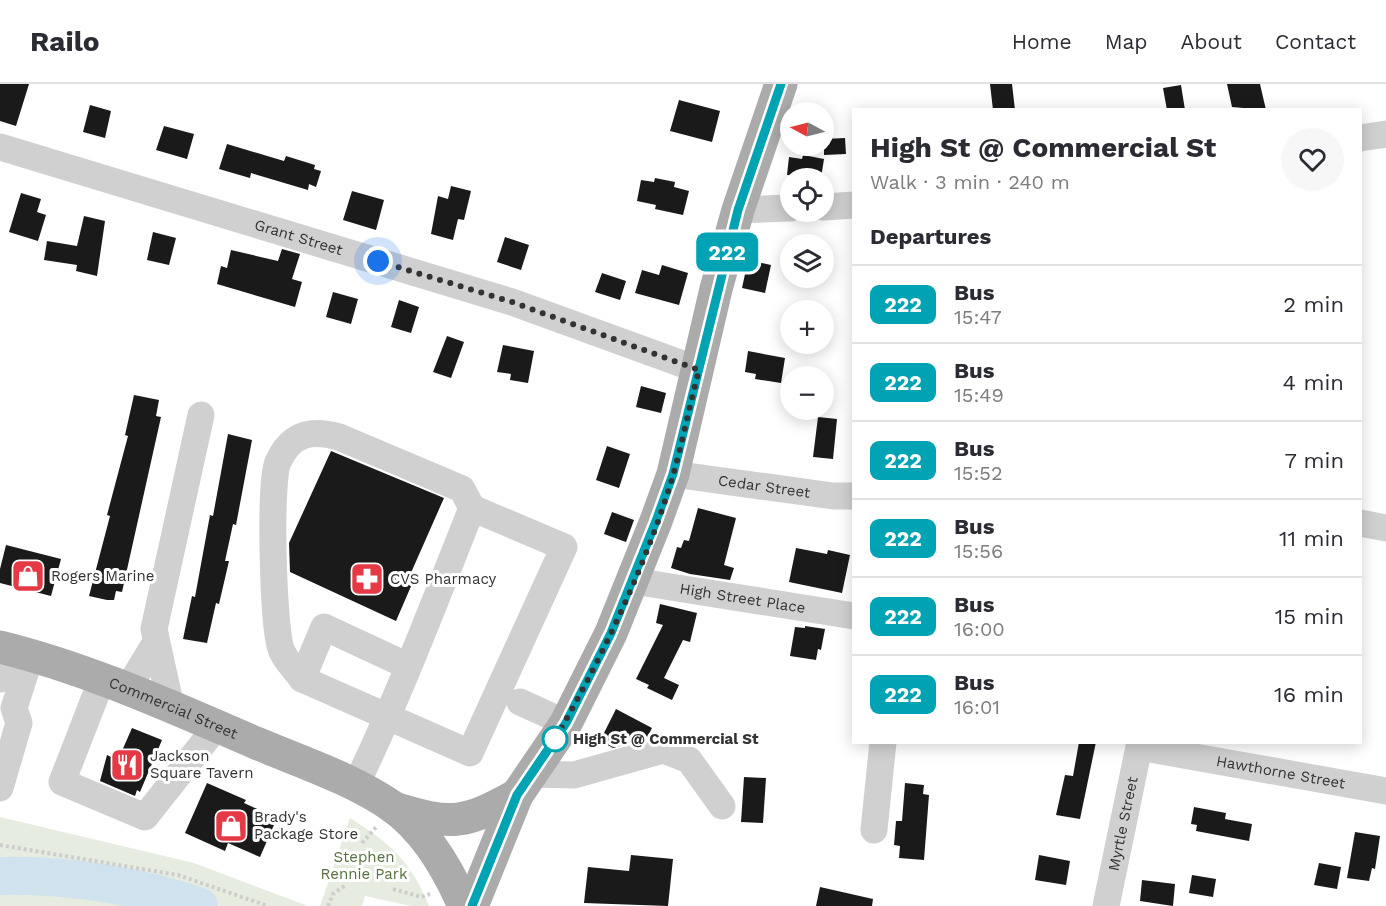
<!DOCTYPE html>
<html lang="en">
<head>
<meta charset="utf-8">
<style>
	:root { --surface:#fff; --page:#f7f7f7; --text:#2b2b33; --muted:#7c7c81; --line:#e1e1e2 }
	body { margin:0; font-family:"Work Sans",sans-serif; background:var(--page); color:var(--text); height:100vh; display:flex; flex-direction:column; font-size:22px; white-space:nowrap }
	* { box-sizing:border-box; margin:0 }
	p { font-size:20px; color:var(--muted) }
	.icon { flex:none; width:33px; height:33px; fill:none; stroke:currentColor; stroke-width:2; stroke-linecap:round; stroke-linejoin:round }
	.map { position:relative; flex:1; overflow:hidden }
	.details { position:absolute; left:852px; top:24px; width:510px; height:636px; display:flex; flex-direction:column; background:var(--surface); border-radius:0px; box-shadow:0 3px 15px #0003 }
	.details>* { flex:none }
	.badge { padding:0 12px; border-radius:9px; font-size:21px; line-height:39px }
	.needle { width:39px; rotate:277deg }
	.buttons { position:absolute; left:780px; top:18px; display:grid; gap:12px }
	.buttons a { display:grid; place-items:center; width:54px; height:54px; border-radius:50%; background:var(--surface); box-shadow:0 3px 15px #0003; font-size:30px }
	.you { position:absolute; width:30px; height:30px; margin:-15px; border:4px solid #fff; border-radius:50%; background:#1a73e8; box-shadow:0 0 0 9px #1a73e833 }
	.map>.badge { position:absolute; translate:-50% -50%; box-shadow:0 0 0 3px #fff }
	h2 { padding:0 18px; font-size:22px; line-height:54px }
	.round { display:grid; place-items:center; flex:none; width:63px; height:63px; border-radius:32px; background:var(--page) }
	.overview { display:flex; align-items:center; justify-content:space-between; height:102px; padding:0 18px }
	h1 { font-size:28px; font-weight:700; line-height:45px }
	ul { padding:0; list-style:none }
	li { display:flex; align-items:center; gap:18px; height:78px; padding:0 18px; border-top:2px solid var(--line) }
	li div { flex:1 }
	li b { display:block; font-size:22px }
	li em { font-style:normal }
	li .badge { min-width:66px; font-weight:700; text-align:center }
	header { display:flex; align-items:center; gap:36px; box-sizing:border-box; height:84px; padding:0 30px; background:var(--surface); border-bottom:2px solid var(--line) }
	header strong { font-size:28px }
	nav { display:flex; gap:33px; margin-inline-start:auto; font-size:21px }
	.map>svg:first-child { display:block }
	.green { fill:#e6ecdf }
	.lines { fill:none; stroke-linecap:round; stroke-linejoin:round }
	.river { stroke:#cfe2ee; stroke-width:38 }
	.building { fill:#1a1a1a }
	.path { stroke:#cdcdcd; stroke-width:4; stroke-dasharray:3 3; stroke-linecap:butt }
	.minor { stroke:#d0d0d0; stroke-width:27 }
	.major { stroke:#ababab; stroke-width:33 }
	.line-casing { stroke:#fff; stroke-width:14 }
	.line { stroke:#00a3b4; stroke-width:9 }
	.walk { stroke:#333; stroke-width:6; stroke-dasharray:0 10.8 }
	.stop-dot { fill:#fff; stroke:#00a3b4; stroke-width:3 }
	.labels { text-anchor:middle; stroke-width:6; stroke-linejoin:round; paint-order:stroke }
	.street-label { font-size:15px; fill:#333; stroke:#fff }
	.poi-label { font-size:15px; fill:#333; stroke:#fff; text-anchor:start }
	.stop-label { font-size:15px; font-weight:bold; fill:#333; stroke:#fff; text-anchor:start }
	.park-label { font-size:15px; fill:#56703f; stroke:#fff }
</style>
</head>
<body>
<header>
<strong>Railo</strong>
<nav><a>Home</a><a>Map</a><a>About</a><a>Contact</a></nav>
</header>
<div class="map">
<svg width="1386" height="822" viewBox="0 0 1386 822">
	<rect width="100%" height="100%" fill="#fff"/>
	<path class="green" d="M0,733l194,46 114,43h-88l-67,-18 -153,-29z
		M350,734c41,26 60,42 79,88h-18l-46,-10 -3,10h-42z
		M32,797l73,9 68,16h-173v-20z"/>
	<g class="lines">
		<path class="river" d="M0,792c66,-2 137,10 199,30"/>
	</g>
	<path class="building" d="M0,0h29l-13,42 -16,-5z
		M990,0h22l3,26h-22z
		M1227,0h33l6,26 -34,-3z
		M1181,1l4,25h-18l-4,-22z
		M679,16l41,11 -8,31 -42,-11z
		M90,21l21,6 -6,27 -22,-6z
		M164,42l30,8 -7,25 -31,-9z
		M845,54l1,16 -22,1v-16z
		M227,60l57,17 2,-5 29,9 -1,4 7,2 -5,16 -7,-3 -1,6 -57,-17 -1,5 -31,-9z
		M803,71l21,4 -3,19 -34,-3 2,-18 13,2z
		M655,94l20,4 -1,5 15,4 -6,24 -28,-6 1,-4 -19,-4 4,-21 13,2z
		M451,102l20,5 -7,29 -6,-1 -5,21 -22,-6 7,-38 10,3z
		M352,107l32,9 -8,30 -33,-10z
		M21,109l20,6 -4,13 9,3 -8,26 -29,-9z
		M84,132l21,5 -8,55 -21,-5 1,-6 -33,-5 3,-19 30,5z
		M153,148l23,6 -7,27 -22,-5z
		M505,153l24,8 -8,25 -24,-8z
		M282,165l18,5 -8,25 10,3 -7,25 -78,-23 4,-18 6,2 4,-18 47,11z
		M748,176l23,5 -6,28 -23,-5z
		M662,181l26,8 -9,32 -44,-12 7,-23 17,5z
		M602,189l24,8 -6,19 -25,-8z
		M333,208l25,7 -7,25 -25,-7z
		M399,216l20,7 -8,26 -20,-6z
		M447,252l17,6 -13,36 -18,-6z
		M503,261l31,6 -6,32 -18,-3 1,-6 -14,-2z
		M748,267l37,7 -4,25 -26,-4 1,-5 -11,-2z
		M641,302l25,7 -5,20 -25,-6z
		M134,311l25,5 -3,16 5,1 -39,175 -6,-1 -2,9h-7l-18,-4 21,-80 -3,-1 21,-79 -3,-1z
		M818,333l19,2 -4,40 -20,-2z
		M228,350l24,6 -16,85 -3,-1 -8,37h4l-10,43 -3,-1 -9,40 -24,-4 9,-43 3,1 15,-82 3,1z
		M607,362l23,8 -11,34 -23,-8z
		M331,367l113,47 -34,77 5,2 -19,44 -106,-49 -1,-29z
		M698,424l38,10 -12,47 10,3 -4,12 -40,-6 -19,-6 6,-21 4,1 3,-8 5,1z
		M612,428l22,8 -8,22 -22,-8z
		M6,461l55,14 -10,37 -51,-13v-14z
		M796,464l31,6 1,-4 22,5 -8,38 -53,-11z
		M660,520l37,9 -7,29 -7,-2 -19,38 15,7 -7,15 -25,-12 2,-3 -13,-6 27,-54 -7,-2z
		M805,542l20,3 -4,21 -3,-1 -2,11 -26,-4 5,-29 10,1z
		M616,625l36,19 -5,10 -9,3 -10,-5 -4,9 -11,3 -13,-7z
		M132,644l30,12 -22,52 -3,-2 -2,6 -35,-15 7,-26 11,5z
		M1079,658h17l-16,77 -24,-4 9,-40 8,1z
		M744,693l22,1 -3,45 -22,-1z
		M207,699l39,17 -2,3 33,15 -17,39 -32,-14 -3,8 -40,-18z
		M905,699l19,2 -1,9 6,1 -5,65 -25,-2 1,-12 -6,-1 2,-24h6z
		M1194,723l32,6 -1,6 27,5 -3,17 -53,-10 1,-6 -6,-1z
		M1355,748l25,4 -5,33 -3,-1 -3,13 -22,-3z
		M631,771l42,4 -5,47 -84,-3 4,-36 41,4z
		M1039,771l31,6 -4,24 -31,-5z
		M1319,779l22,4 -4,22 -23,-4z
		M1192,791l24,4 -3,18 -24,-4z
		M1142,796l33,4 -2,22 -33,-5z
		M820,803l53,12 -1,7h-56z"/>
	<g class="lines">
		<path class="path" d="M362,759l15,-17
			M0,761l178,30 90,31
			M393,805l28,8 9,-3
			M328,822l5,-12 13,-9"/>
		<g class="minor">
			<path d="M1360,54l26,-4"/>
			<path id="s1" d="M0,63l512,155 187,68"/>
			<path d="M824,123l30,-2"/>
			<path d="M738,126l52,-2"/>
			<path id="s2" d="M673,390l160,22h21"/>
			<path d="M1360,439l26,5"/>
			<path id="s3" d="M633,497l221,35"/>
			<path d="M0,595l9,-30"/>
			<path d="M102,595l-40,103 83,35 72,-91"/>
			<path d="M302,595c-6,-9 -18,-20 -21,-30 -8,-23 -12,-167 -3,-187 13,-29 34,-33 61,-25l123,52 10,19"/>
			<path d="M128,604l28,-46"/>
			<path d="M520,618l46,21"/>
			<path d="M171,623l-17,-78 47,-214"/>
			<path id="s4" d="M1139,663l247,44"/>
			<path d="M531,690l43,1 89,-25 26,10 33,46"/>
			<path d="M355,703c44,-91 80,-186 117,-279l92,39 -94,206 -168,-74 22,-52 84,39"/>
			<path d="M0,704l19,-65 -5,-15 17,-53"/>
			<path d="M874,746l9,-88"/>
			<path id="s5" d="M1106,822l34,-164"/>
		</g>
		<g class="major">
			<path id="s6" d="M0,563c89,22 172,60 256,96 45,19 97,36 137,64 33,24 55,62 71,99"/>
			<path d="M394,724c58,18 71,16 123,-13"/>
			<path d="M472,822l45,-111 49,-72 45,-90 45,-112 17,-47 43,-185 22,-79 43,-126"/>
		</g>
	</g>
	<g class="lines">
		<defs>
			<path id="line" d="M472,822l45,-111 49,-72 45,-90 45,-112 17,-47 65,-264 43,-126"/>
		</defs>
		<use href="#line" class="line-casing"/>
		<use href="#line" class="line"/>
		<path class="walk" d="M378,177l134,41 187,68c-9,34 -16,69 -25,102 -26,90 -74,190 -119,267"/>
	</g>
	<defs>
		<symbol id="shop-square" viewBox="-11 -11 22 22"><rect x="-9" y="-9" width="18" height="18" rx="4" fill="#e63946" stroke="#fff"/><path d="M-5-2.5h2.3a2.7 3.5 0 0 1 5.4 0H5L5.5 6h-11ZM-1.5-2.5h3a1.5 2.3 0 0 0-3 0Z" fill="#fff"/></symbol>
		<symbol id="pharmacy-square" viewBox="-11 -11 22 22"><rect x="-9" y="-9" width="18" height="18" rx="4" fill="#e63946" stroke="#fff"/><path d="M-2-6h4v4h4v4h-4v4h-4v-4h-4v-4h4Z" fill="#fff"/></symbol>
		<symbol id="restaurant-square" viewBox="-11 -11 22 22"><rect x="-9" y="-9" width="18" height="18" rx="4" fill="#e63946" stroke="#fff"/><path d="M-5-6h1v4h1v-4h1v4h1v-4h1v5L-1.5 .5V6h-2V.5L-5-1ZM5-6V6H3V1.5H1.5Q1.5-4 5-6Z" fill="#fff"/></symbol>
	</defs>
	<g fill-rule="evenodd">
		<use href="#shop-square" x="9" y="473" width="38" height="38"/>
		<use href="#pharmacy-square" x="348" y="476" width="38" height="38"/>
		<use href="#restaurant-square" x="108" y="662" width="38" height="38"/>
		<use href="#shop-square" x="212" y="723" width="38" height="38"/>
	</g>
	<circle class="stop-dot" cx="555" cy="655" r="12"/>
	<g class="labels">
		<g class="street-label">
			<text dy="5" stroke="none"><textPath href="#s1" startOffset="312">Grant Street</textPath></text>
			<text dy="5" stroke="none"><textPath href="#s2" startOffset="92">Cedar Street</textPath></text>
			<text dy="5" stroke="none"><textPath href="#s3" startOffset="111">High Street Place</textPath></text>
			<text dy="5" stroke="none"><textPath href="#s6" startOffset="184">Commercial Street</textPath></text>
			<text dy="5" stroke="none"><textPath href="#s4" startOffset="144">Hawthorne Street</textPath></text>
			<text dy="5" stroke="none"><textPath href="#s5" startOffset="84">Myrtle Street</textPath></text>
		</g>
		<g class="poi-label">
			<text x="51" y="497">Rogers Marine</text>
			<text x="390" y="500">CVS Pharmacy</text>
			<text x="150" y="677">Jackson<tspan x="150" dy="17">Square Tavern</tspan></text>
			<text x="254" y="738">Brady's<tspan x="254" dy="17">Package Store</tspan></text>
		</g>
		<g class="stop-label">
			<text x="573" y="660">High St @ Commercial St</text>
		</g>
		<g class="park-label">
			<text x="364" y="778">Stephen<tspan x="364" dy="17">Rennie Park</tspan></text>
		</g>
	</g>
</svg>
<div class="buttons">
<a><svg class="needle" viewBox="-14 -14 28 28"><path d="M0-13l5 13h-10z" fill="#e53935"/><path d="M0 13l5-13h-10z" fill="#7c7c81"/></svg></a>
<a><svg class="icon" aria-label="locate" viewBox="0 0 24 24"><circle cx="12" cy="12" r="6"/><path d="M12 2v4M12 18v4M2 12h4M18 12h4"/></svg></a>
<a><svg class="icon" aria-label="layers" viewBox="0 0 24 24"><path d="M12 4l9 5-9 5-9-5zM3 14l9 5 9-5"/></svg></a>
<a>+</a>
<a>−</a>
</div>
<div class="you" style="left:378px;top:177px"></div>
<b class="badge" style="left:727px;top:168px;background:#00a3b4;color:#fff">222</b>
<section class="details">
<div class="overview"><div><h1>High St @ Commercial St</h1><p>Walk · 3 min · 240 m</p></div><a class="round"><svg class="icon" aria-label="heart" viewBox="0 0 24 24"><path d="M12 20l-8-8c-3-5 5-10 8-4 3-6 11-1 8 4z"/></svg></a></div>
<h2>Departures</h2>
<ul>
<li><span class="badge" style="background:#00a3b4;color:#fff">222</span><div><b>Bus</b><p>15:47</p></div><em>2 min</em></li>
<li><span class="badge" style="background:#00a3b4;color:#fff">222</span><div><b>Bus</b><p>15:49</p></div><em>4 min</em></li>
<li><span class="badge" style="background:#00a3b4;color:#fff">222</span><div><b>Bus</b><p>15:52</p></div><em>7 min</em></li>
<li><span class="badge" style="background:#00a3b4;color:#fff">222</span><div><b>Bus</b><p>15:56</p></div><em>11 min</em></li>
<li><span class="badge" style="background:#00a3b4;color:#fff">222</span><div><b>Bus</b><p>16:00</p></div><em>15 min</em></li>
<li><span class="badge" style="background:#00a3b4;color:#fff">222</span><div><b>Bus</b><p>16:01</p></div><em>16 min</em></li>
</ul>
</section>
</div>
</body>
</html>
